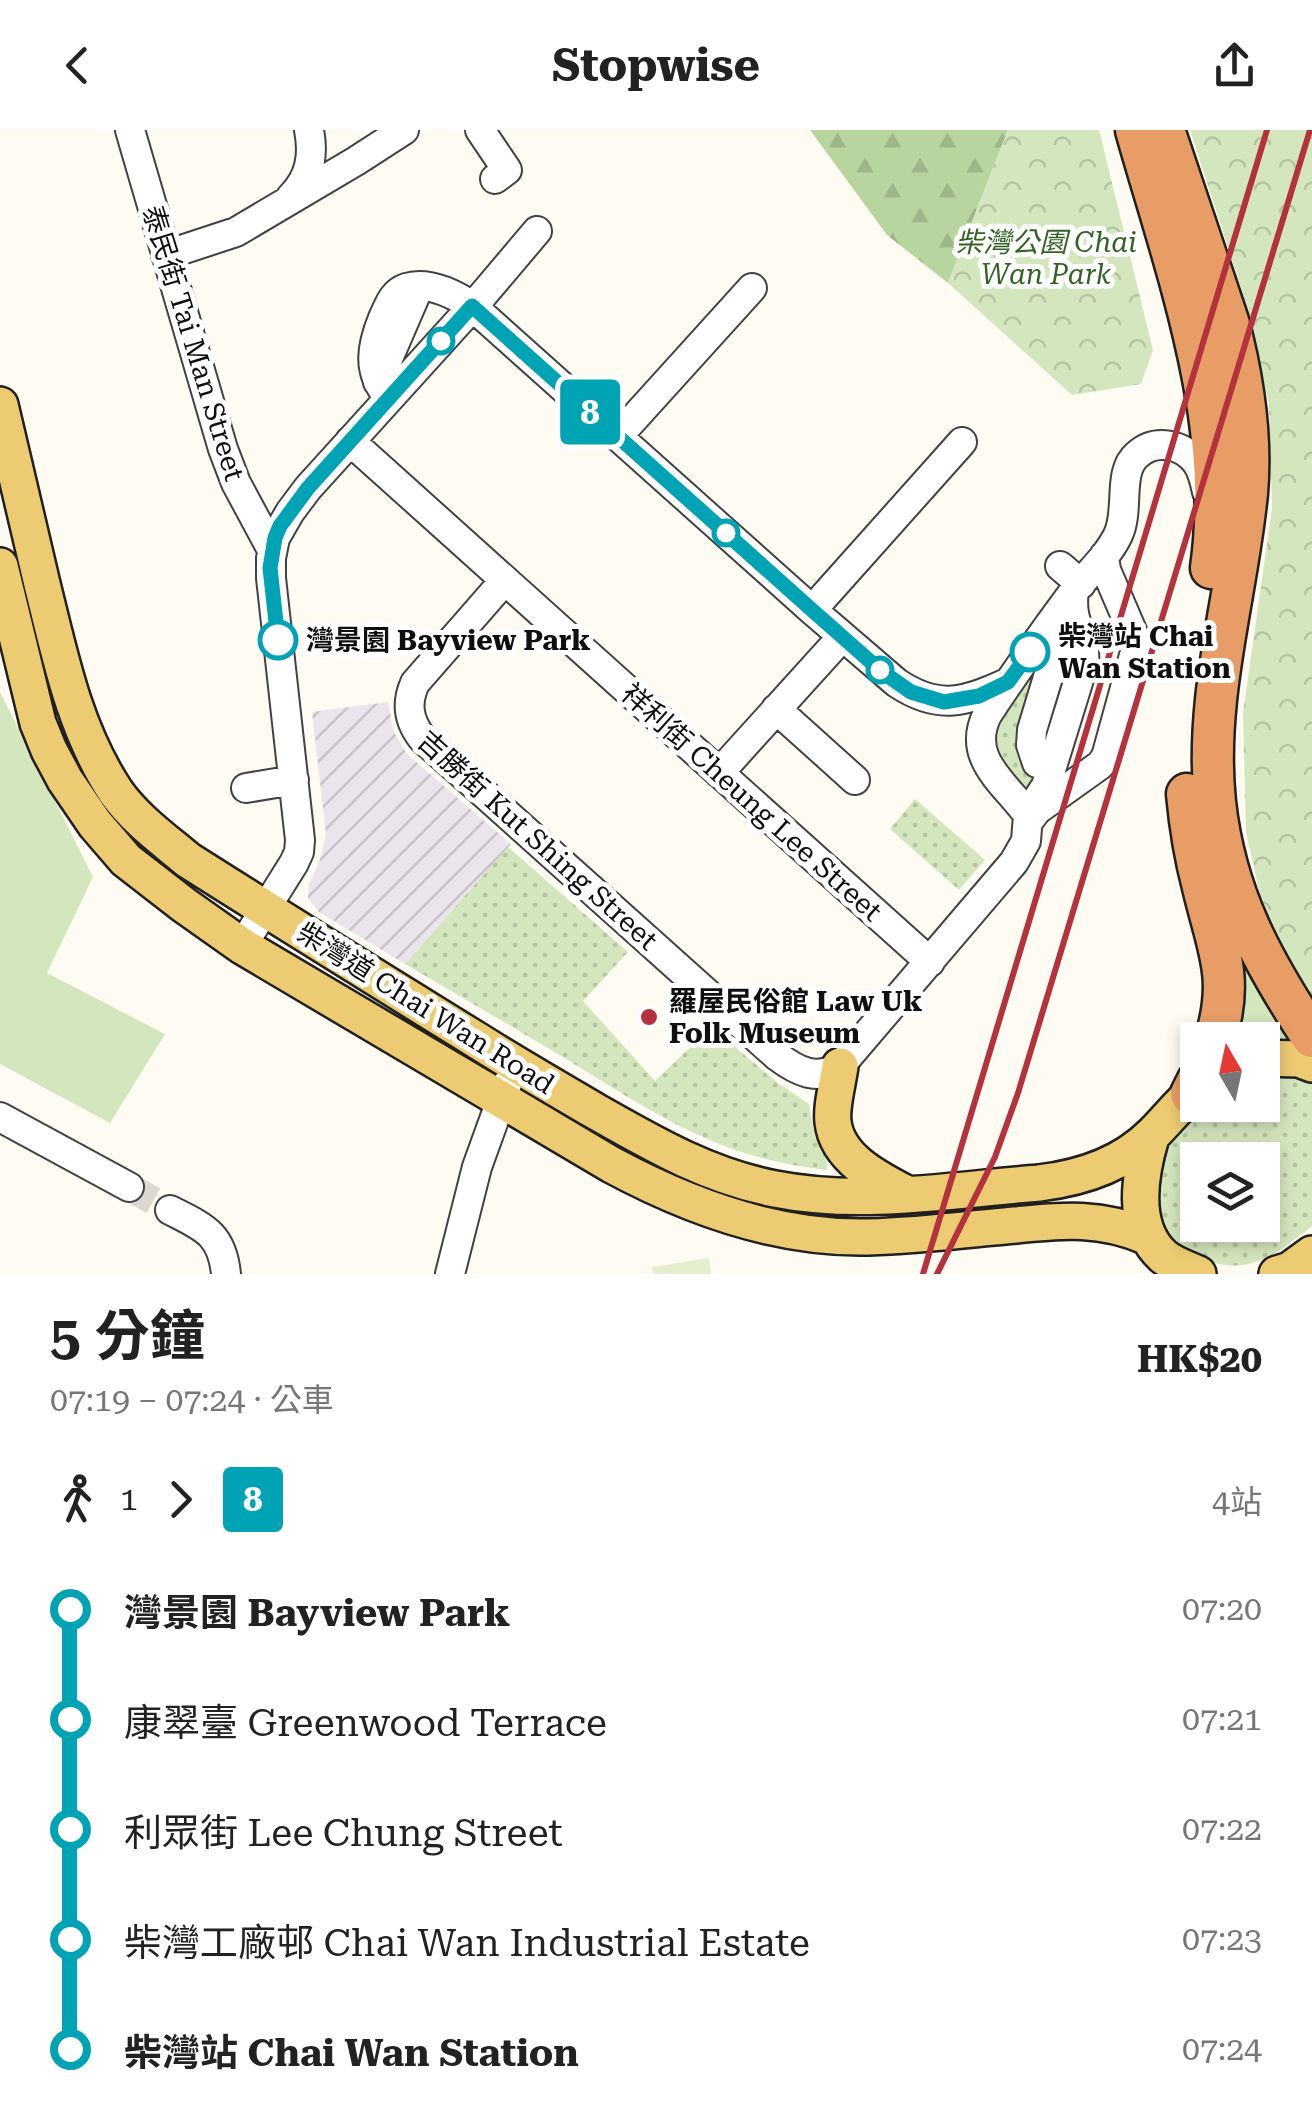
<!DOCTYPE html>
<html lang="zh-TW">
<head>
<meta charset="utf-8">
<style>
	:root { --surface:#fff; --page:#f2f2f2; --text:#222; --muted:#767676 }
	body { margin:0; font-family:"Roboto Serif","Noto Sans TC",serif; background:var(--page); color:var(--text); height:100vh; display:flex; flex-direction:column; font-size:38px; white-space:nowrap }
	* { box-sizing:border-box; margin:0 }
	p { font-size:32px; color:var(--muted) }
	.icon { flex:none; width:55px; height:55px; fill:none; stroke:currentColor; stroke-width:2; stroke-linecap:round; stroke-linejoin:round }
	.map { position:relative; height:1144px; overflow:hidden }
	.panel { display:flex; flex-direction:column; background:var(--surface); flex:1 }
	.panel>* { flex:none }
	.badge { padding:0 20px; border-radius:8px; font-size:35px; line-height:65px }
	.needle { width:65px; rotate:351deg }
	.buttons { position:absolute; left:1180px; top:892px; display:grid; gap:20px }
	.buttons a { display:grid; place-items:center; width:100px; height:100px; border-radius:0px; background:var(--surface); box-shadow:0 5px 15px #0003; font-size:50px }
	.map>.badge { position:absolute; translate:-50% -50%; box-shadow:0 0 0 5px #fff }
	.legs { display:flex; align-items:center; gap:15px; height:110px; padding:0 50px; font-size:32px }
	.legs p { margin-inline-start:auto }
	.head { display:flex; align-items:center; justify-content:space-between; height:170px; padding:0 50px }
	h1 { font-size:55px; font-weight:700; line-height:75px }
	ul { padding:0 50px; list-style:none }
	li { display:flex; align-items:center; gap:35px; height:110px; font-size:38px }
	li i { display:grid; place-items:center; width:15px; height:100%; margin:0 12px; background:currentColor }
	li i::after { content:''; width:25px; height:25px; margin:-12px; border:8px solid; border-radius:50%; background:var(--surface) }
	li p { margin-inline-start:auto }
	li:first-child i { background:linear-gradient(#0000 50%,currentColor 0) }
	li:last-child i { background:linear-gradient(currentColor 50%,#0000 0) }
	header { display:flex; justify-content:space-between; align-items:center; height:130px; padding:0 50px; background:var(--surface); font-size:45px; font-weight:700 }
	.map>svg:first-child { display:block }
	.industrial { fill:url(#industrial-furrows) }
	.grass { fill:#d4e6be }
	.forest { fill:url(#forest-firs) }
	.park { fill:url(#park-crowns) }
	.garden { fill:url(#garden-dots); fill-rule:evenodd }
	.pitch { fill:#e4eecf }
	.lines { fill:none; stroke-linecap:round; stroke-linejoin:round }
	.minor-tunnel { stroke:#dad8d0; stroke-width:28; stroke-dasharray:28 14; stroke-linecap:butt }
	.minor-casing { stroke:#424242; stroke-width:32 }
	.major-casing { stroke:#202020; stroke-width:40 }
	.highway-casing { stroke:#202020; stroke-width:45 }
	.minor { stroke:#fff; stroke-width:28 }
	.major { stroke:#edcb73; stroke-width:35 }
	.highway { stroke:#e89d66; stroke-width:40 }
	.rail { stroke:#b4323d; stroke-width:6 }
	.line-1-casing { stroke:#fff; stroke-width:22 }
	.line-1 { stroke:#00a3b4; stroke-width:15 }
	.stop-1-dot { fill:#fff; stroke:#00a3b4; stroke-width:5 }
	.poi-dot { fill:#b4323d; stroke:#fff; stroke-width:4 }
	.labels { text-anchor:middle; stroke-width:10; stroke-linejoin:round; paint-order:stroke }
	.park-label { font-size:28px; font-style:italic; fill:#336224; stroke:#fff }
	.street-label { font-size:28px; fill:#0f0f0f; stroke:#fff }
	.stop-label { font-size:28px; font-weight:bold; fill:#0f0f0f; stroke:#fff; text-anchor:start }
	.poi-label { font-size:28px; font-weight:bold; fill:#0f0f0f; stroke:#fff; text-anchor:start }
</style>
</head>
<body>
<header><svg class="icon" aria-label="back" viewBox="0 0 24 24"><path d="M15 5l-7 7 7 7"/></svg>Stopwise<svg class="icon" aria-label="share" viewBox="0 0 24 24"><path d="M12 15V3M7 8l5-5 5 5M5 13v7h14v-7"/></svg></header>
<div class="map">
<svg width="1312" height="1144" viewBox="0 0 1312 1144">
	<defs>
		<pattern id="industrial-furrows" width="10" height="10" patternUnits="userSpaceOnUse" patternTransform="scale(2.5)"><rect width="10" height="10" fill="#ebe4ed"/><path d="M-1 1l2-2M0 10L10 0M9 11l2-2" fill="none" stroke="#c8c2ca"/></pattern>
		<pattern id="forest-firs" width="22" height="20" patternUnits="userSpaceOnUse" patternTransform="scale(2.5)"><rect width="22" height="20" fill="#b9d59f"/><path d="M5 1l3.5 6h-7zM16 11l3.5 6h-7z" fill="#9eb688"/></pattern>
		<pattern id="park-crowns" width="20" height="18" patternUnits="userSpaceOnUse" patternTransform="scale(2.5)"><rect width="20" height="18" fill="#d4e6be"/><path d="M2 6a3 3 0 1 1 6 0M12 15a3 3 0 1 1 6 0" fill="none" stroke="#b5c4a2"/></pattern>
		<pattern id="garden-dots" width="8" height="8" patternUnits="userSpaceOnUse" patternTransform="scale(2.5)"><rect width="8" height="8" fill="#d4e6be"/><path d="M2 2h.1M6 6h.1" fill="none" stroke="#b5c4a2" stroke-width="1.8" stroke-linecap="round"/></pattern>
	</defs>
	<rect width="100%" height="100%" fill="#fefbf2"/>
	<path class="industrial" d="M388,572l5,28 14,24 104,90 -106,120 -86,-52 -11,-14 1,-15 10,-20 7,-28 -14,-123z"/>
	<path class="grass" d="M0,562l93,185 -46,96 118,61 -55,89 -110,-59z
		M1211,724l95,195 -41,-10 -36,1z"/>
	<path class="forest" d="M810,0h198l-60,153 -61,-48z"/>
	<path class="park" d="M1008,0h91l54,220 -12,34 -69,11 -124,-112z
		M1190,0h122v880l-39,-57 -27,-121 -3,-119 29,-205 -3,-104 -24,-104z"/>
	<path class="garden" d="M1043,529l-15,105 8,19 -5,9 -38,-36 3,-44z
		M915,669l70,61 -26,30 -69,-61z
		M508,717l120,105 -45,49 72,80 56,-54 67,56 31,21 5,30 13,26v10c-108,-11 -175,-58 -264,-113 -52,-31 -105,-62 -158,-93z
		M1270,942l35,6 7,3v145c-18,14 -37,31 -60,37 -22,6 -39,1 -59,-9 -40,-20 -46,-71 -24,-108 9,-16 23,-28 36,-41h57l1,-32zM1198,1030h64v65h-64z"/>
	<path class="pitch" d="M709,1128l2,16h-58l-1,-7z"/>
	<g class="lines">
		<path class="minor-tunnel" d="M129,1057l41,23"/>
		<defs>
			<path id="minor" d="M130,0l93,319 13,34 36,67
				M480,0l27,40 -12,9
				M291,67c19,-19 23,-41 18,-67
				M166,125l70,-23 120,-71 48,-31
				M378,252l41,-95
				M389,268c-22,-26 -18,-51 -6,-80 6,-12 9,-25 23,-30 23,-7 48,6 66,18l340,304 85,73c42,28 69,19 112,-1
				M618,306l134,-148
				M350,311l580,521
				M1060,436l21,18
				M505,450l-90,103c-9,20 -7,37 7,55l355,318c20,15 40,26 63,10l174,-204 12,-21 2,-26
				M812,480l150,-168
				M776,579l79,71
				M1037,633l-6,-18 1,-15 23,-76 17,-38
				M719,643l123,-136
				M246,658l48,-8
				M1032,677l14,-21 38,-123c3,-28 -15,-39 -10,-72
				M1028,685c-24,-33 -62,-57 -41,-100 27,-41 55,-81 84,-120 15,-20 36,-37 47,-60 12,-25 -1,-63 19,-80 18,-17 46,-11 60,8 6,9 8,19 10,29
				M1028,692l9,-12 63,-45 6,-8 30,-109v-8l-30,-70 -2,-14
				M242,816l52,-83 5,-11 1,-12 -29,-262v-20l4,-20 15,-26 18,-24 174,-192 55,-65
				M0,987l129,70
				M170,1080c33,17 52,23 56,64
				M450,1144l27,-107 30,-83"/>
			<path id="major" d="M0,275c14,60 28,120 42,179 18,72 32,145 74,208 19,27 47,47 72,68 96,61 193,121 290,181 38,24 78,47 117,70 58,33 113,65 180,78 86,17 176,1 264,-6 43,-5 83,-18 114,-49 15,-15 28,-32 45,-46
				M0,436l38,157 11,27 16,30 30,44 31,36 58,45 58,41 370,219c76,41 160,72 248,72 48,0 97,-7 145,-11 52,-5 93,-11 143,11
				M1262,928l37,1 13,5
				M840,936c-2,17 -9,39 -7,56 4,36 43,56 72,71
				M1151,1007c-11,37 -21,89 12,119 9,8 24,13 35,18
				M1277,1144l13,-4 22,-16"/>
			<path id="highway" d="M1136,0c40,141 96,290 75,438
				M1164,0l64,191c15,56 24,114 19,172 -10,103 -43,204 -32,309 10,92 47,159 97,235
				M1187,664c3,32 8,63 16,93 14,60 32,90 12,153
				M1191,964l7,-14"/>
		</defs>
		<use href="#minor" class="minor-casing"/>
		<use href="#major" class="major-casing"/>
		<use href="#highway" class="highway-casing"/>
		<use href="#minor" class="minor"/>
		<use href="#major" class="major"/>
		<use href="#highway" class="highway"/>
		<path class="rail" d="M923,1144l344,-1144
			M937,1144l58,-117 23,-64 292,-963"/>
	</g>
	<g class="lines">
		<defs>
			<path id="line-1" d="M278,510l-8,-72 5,-30 5,-12 28,-38 164,-182 340,304 69,61 30,21 33,10 35,-6 29,-14 22,-30"/>
		</defs>
		<use href="#line-1" class="line-1-casing"/>
		<use href="#line-1" class="line-1"/>
	</g>
	<g class="stop-1-dot">
		<circle cx="441" cy="211" r="12"/>
		<circle cx="726" cy="403" r="12"/>
		<circle cx="278" cy="510" r="18"/>
		<circle cx="1030" cy="522" r="18"/>
		<circle cx="880" cy="540" r="12"/>
	</g>
	<circle class="poi-dot" cx="649" cy="887" r="10"/>
	<g class="labels">
		<g class="park-label">
			<text x="1046" y="122">柴灣公園 Chai<tspan x="1046" dy="32">Wan Park</tspan></text>
		</g>
		<g class="street-label">
			<text transform="translate(194 213) rotate(73)" y="10">泰民街 Tai Man Street</text>
			<text transform="translate(752 672) rotate(42)" y="10">祥利街 Cheung Lee Street</text>
			<text transform="translate(538 710) rotate(42)" y="10">吉勝街 Kut Shing Street</text>
			<text transform="translate(426 878) rotate(32)" y="10">柴灣道 Chai Wan Road</text>
		</g>
		<g class="stop-label">
			<text x="1058" y="516">柴灣站 Chai<tspan x="1058" dy="32">Wan Station</tspan></text>
			<text x="306" y="520">灣景園 Bayview Park</text>
		</g>
		<g class="poi-label">
			<text x="669" y="881">羅屋民俗館 Law Uk<tspan x="669" dy="32">Folk Museum</tspan></text>
		</g>
	</g>
</svg>
<div class="buttons">
<a><svg class="needle" viewBox="-14 -14 28 28"><path d="M0-13l5 13h-10z" fill="#e53935"/><path d="M0 13l5-13h-10z" fill="#767676"/></svg></a>
<a><svg class="icon" aria-label="layers" viewBox="0 0 24 24"><path d="M12 4l9 5-9 5-9-5zM3 14l9 5 9-5"/></svg></a>
</div>
<b class="badge" style="left:590px;top:282px;background:#00a3b4;color:#fff">8</b>
</div>
<section class="panel">
<div class="head"><div><h1>5 分鐘</h1><p>07:19 – 07:24 · 公車</p></div><b>HK$20</b></div>
<div class="legs"><svg class="icon" aria-label="walk" viewBox="0 0 24 24"><circle cx="13" cy="4" r="2"/><path d="M13 8l-2 6 4 7M11 14l-3 7M7 12l3-4h3l4 4"/></svg>1<svg class="icon" aria-label="forward" viewBox="0 0 24 24"><path d="M9 5l7 7-7 7"/></svg><b class="badge" style="background:#00a3b4;color:#fff">8</b><p>4站</p></div>
<ul>
<li><i style="color:#00a3b4"></i><b>灣景園 Bayview Park</b><p>07:20</p></li>
<li><i style="color:#00a3b4"></i><span>康翠臺 Greenwood Terrace</span><p>07:21</p></li>
<li><i style="color:#00a3b4"></i><span>利眾街 Lee Chung Street</span><p>07:22</p></li>
<li><i style="color:#00a3b4"></i><span>柴灣工廠邨 Chai Wan Industrial Estate</span><p>07:23</p></li>
<li><i style="color:#00a3b4"></i><b>柴灣站 Chai Wan Station</b><p>07:24</p></li>
</ul>
</section>
</body>
</html>
